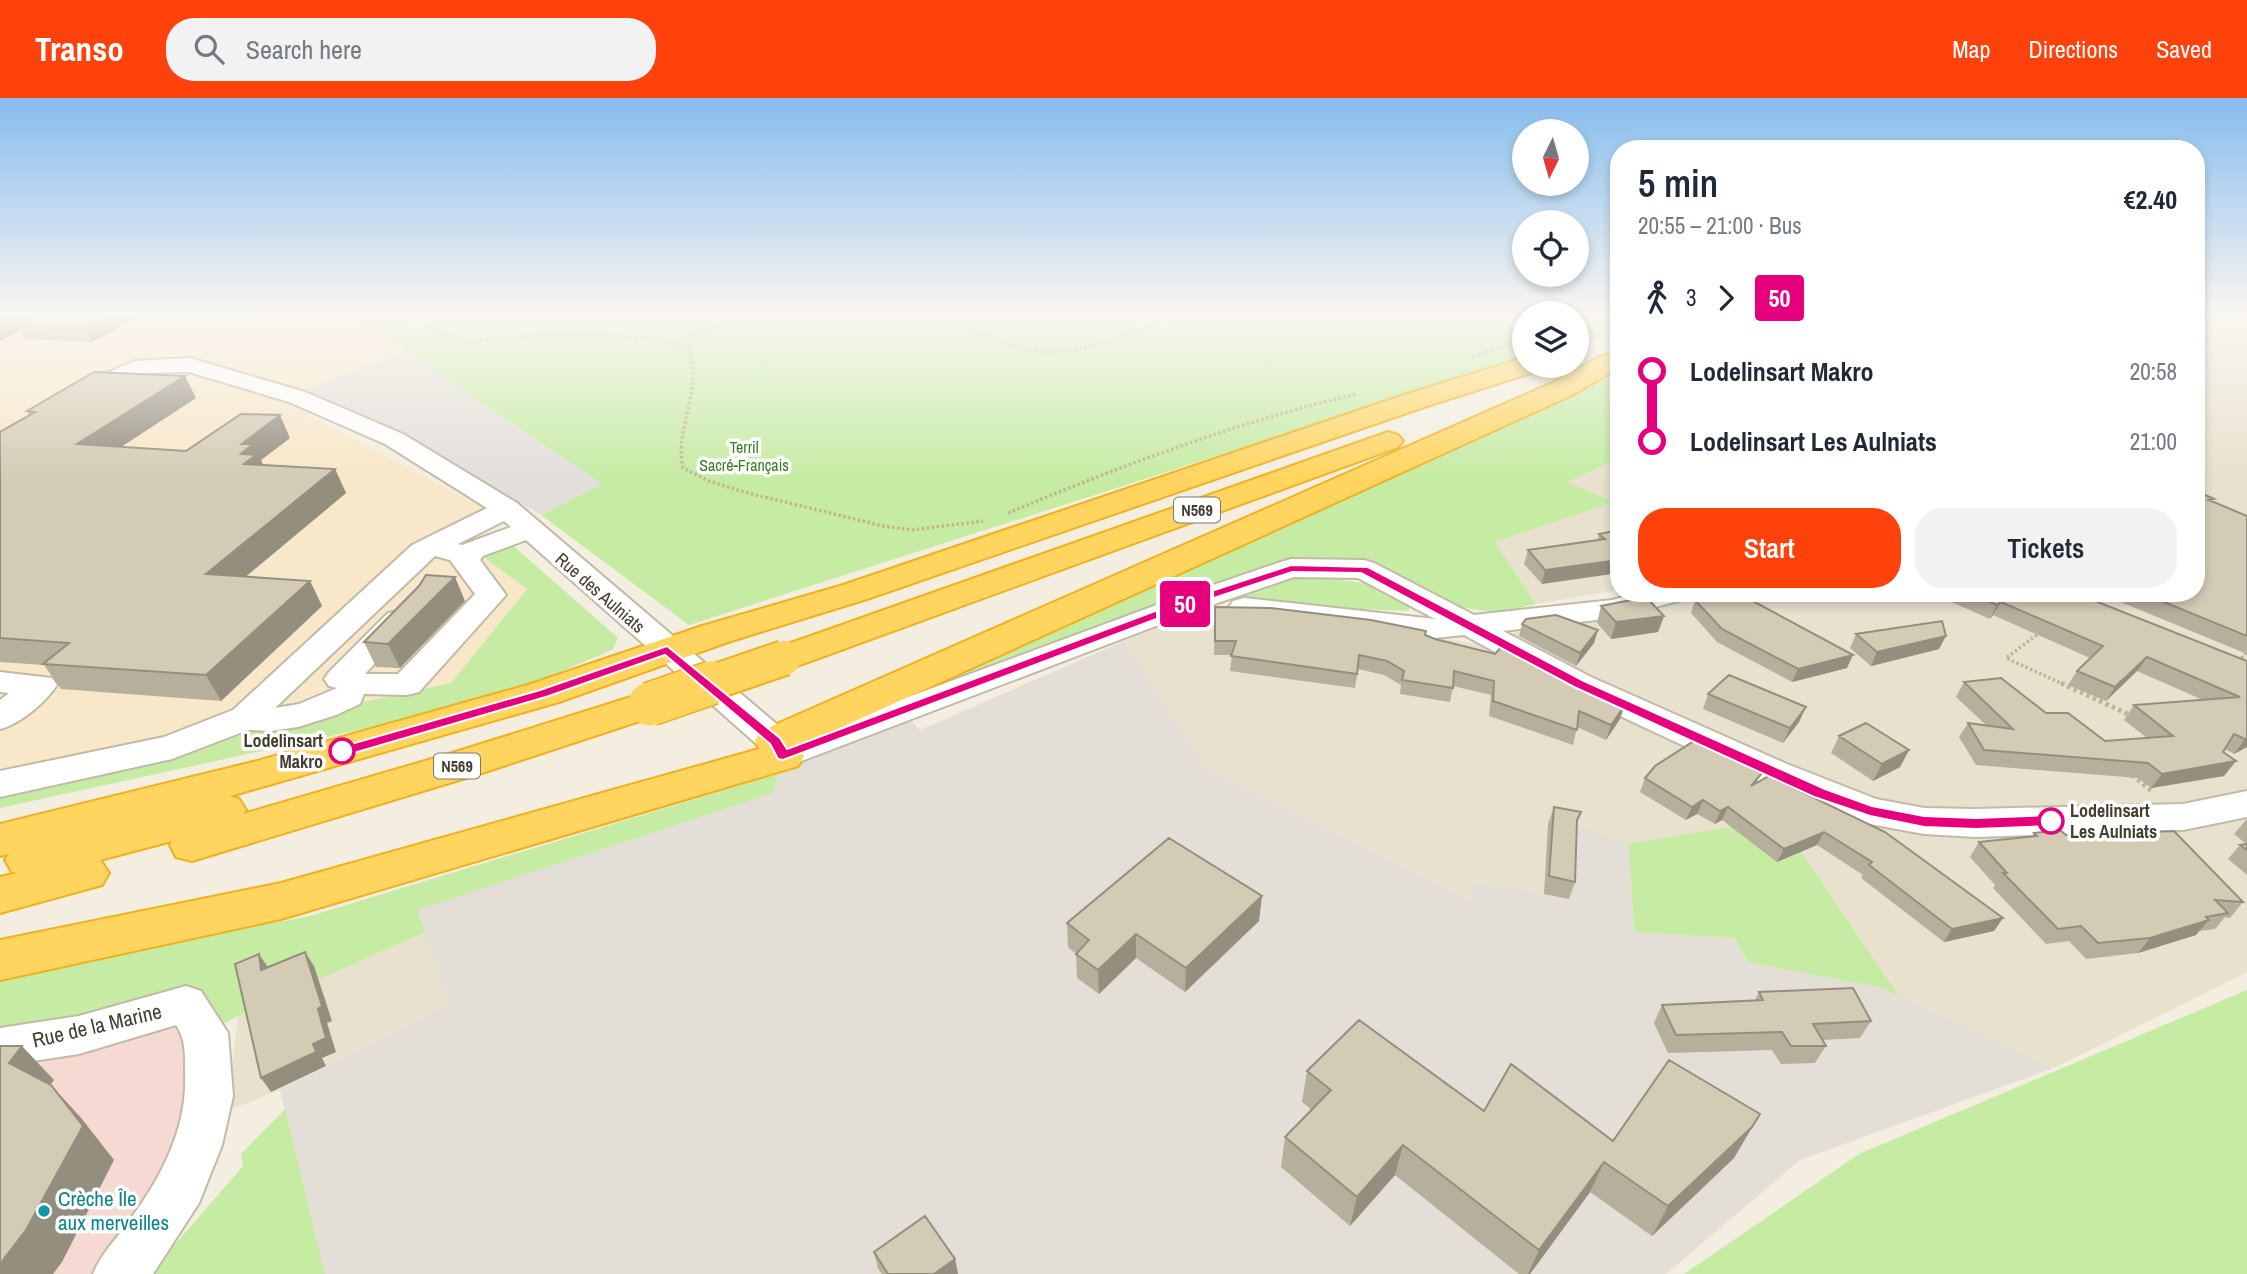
<!DOCTYPE html>
<html lang="en">
<head>
<meta charset="utf-8">
<style>
	:root { --surface:#fff; --page:#f2f2f3; --text:#1f2937; --muted:#747a83; --accent:#ff410b }
	body { margin:0; font-family:"Archivo Narrow",sans-serif; background:var(--page); color:var(--text); height:100vh; display:flex; flex-direction:column; font-size:26px; white-space:nowrap }
	* { box-sizing:border-box; margin:0 }
	p { font-size:23px; color:var(--muted) }
	.icon { flex:none; width:38px; height:38px; fill:none; stroke:currentColor; stroke-width:2; stroke-linecap:round; stroke-linejoin:round }
	.map { position:relative; flex:1; overflow:hidden }
	.sheet { position:absolute; left:1610px; top:42px; width:595px; height:462px; display:flex; flex-direction:column; background:var(--surface); border-radius:28px; box-shadow:0 4px 10px #0003 }
	.sheet>* { flex:none }
	.badge { padding:0 14px; border-radius:5px; font-size:24px; line-height:46px }
	.needle { width:46px; rotate:185deg }
	.tools { position:absolute; left:1512px; top:21px; display:grid; gap:14px }
	.tools a { display:grid; place-items:center; width:77px; height:77px; border-radius:50%; background:var(--surface); box-shadow:0 4px 10px #0003; font-size:35px }
	.map>.badge { position:absolute; translate:-50% -50%; box-shadow:0 0 0 4px #fff }
	.legs { display:flex; align-items:center; gap:10px; height:77px; padding:0 28px; font-size:23px }
	.legs p { margin-inline-start:auto }
	.summary { display:flex; align-items:center; justify-content:space-between; height:119px; padding:0 28px }
	h1 { font-size:38px; font-weight:600; line-height:52px }
	.button { display:flex; gap:14px; margin-top:auto; padding:14px 28px }
	.button a { flex:1; height:80px; border-radius:28px; background:var(--accent); color:#fff; font-size:28px; font-weight:600; line-height:80px; text-align:center }
	.button a+a { background:var(--page); color:var(--text) }
	ul { padding:0 28px; list-style:none }
	li { display:flex; align-items:center; gap:24px; height:70px; font-size:26px }
	li i { display:grid; place-items:center; width:10px; height:100%; margin:0 9px; background:currentColor }
	li i::after { content:''; width:18px; height:18px; margin:-9px; border:5px solid; border-radius:50%; background:var(--surface) }
	li p { margin-inline-start:auto }
	li:first-child i { background:linear-gradient(#0000 50%,currentColor 0) }
	li:last-child i { background:linear-gradient(currentColor 50%,#0000 0) }
	header { display:flex; align-items:center; gap:42px; box-sizing:border-box; height:98px; padding:0 35px; background:var(--accent); color:#fff }
	header strong { font-size:33px }
	nav { display:flex; gap:38px; margin-inline-start:auto; font-size:24px }
	.search { width:490px; height:63px; background:var(--page); display:flex; align-items:center; gap:18px; box-sizing:border-box; padding:0 24px; border-radius:28px; color:var(--muted); font-size:26px }
	.map>svg:first-child { display:block }
	.residential { fill:#e7e1ce }
	.commercial { fill:#f8e7c8 }
	.industrial { fill:#e4dfd6 }
	.medical { fill:#f5d9d2 }
	.green { fill:#c6eca4 }
	.parking { fill:#e2dfda }
	.lines { fill:none; stroke-linecap:round; stroke-linejoin:round }
	.minor-casing { stroke:#c1baa5; stroke-width:4 }
	.highway-casing { stroke:#eeb11f; stroke-width:4 }
	.path-far1 { stroke:#c2b492; stroke-width:3.5; stroke-dasharray:2.5 2.5; stroke-linecap:butt }
	.path { stroke:#c2b492; stroke-width:5; stroke-dasharray:3.5 3.5; stroke-linecap:butt }
	.minor { fill:#fff; fill-rule:evenodd }
	.highway { fill:#ffd55f; fill-rule:evenodd }
	.highway-bridge-far1-casing { stroke:#eeb11f; stroke-width:38; stroke-linecap:butt }
	.highway-bridge-casing { stroke:#eeb11f; stroke-width:46; stroke-linecap:butt }
	.highway-bridge-far1 { stroke:#ffd55f; stroke-width:34 }
	.highway-bridge { stroke:#ffd55f; stroke-width:43 }
	.wall { fill:#b6af9c }
	.shaded-wall { fill:#948e7f }
	.building { fill:#d4cbb5; stroke:#948e7f; stroke-width:2 }
	.line-1 { fill:#e6007e; stroke:#fff; stroke-width:2 }
	.stop-1-dot { fill:#fff; stroke:#e6007e; stroke-width:3.5 }
	.culture-dot { fill:#0f9aa8; stroke:#fff; stroke-width:2.5 }
	.labels { text-anchor:middle; stroke-width:7; stroke-linejoin:round; paint-order:stroke }
	.far-park-label { font-size:16px; fill:#3b7b1f; stroke:#fff }
	.shield { fill:#fff; stroke:#7c786f; stroke-width:2 }
	.shield-label { font-size:16px; font-weight:bold; fill:#443e31 }
	.street-label { font-size:18px; fill:#443e31; stroke:#fff }
	.stop-label { font-size:18px; font-weight:bold; fill:#443e31; stroke:#fff; text-anchor:end }
	.near-street-label { font-size:21px; fill:#443e31; stroke:#fff }
	.near-culture-label { font-size:21px; fill:#0d838f; stroke:#fff; text-anchor:start }
</style>
</head>
<body>
<header>
<strong>Transo</strong>
<div class="search"><svg class="icon" aria-label="search" viewBox="0 0 24 24"><circle cx="10" cy="10" r="6"/><path d="M15 15l6 6"/></svg>Search here</div>
<nav><a>Map</a><a>Directions</a><a>Saved</a></nav>
</header>
<div class="map">
<svg width="2247" height="1176" viewBox="0 0 2247 1176">
	<rect width="100%" height="100%" fill="#f3eee0"/>
	<path class="residential" d="M2196,215h51v659l-193,96 -155,-72 -100,-147 -52,-25 -118,20 -65,-25 1,78 -91,-15 -3,19 -264,-131 -83,-129 64,-28 69,1 216,29 150,-37 80,-13h493z
		M1619,360v132l-83,14 -41,-62 117,-40 -46,-20z
		M425,834l26,71 -171,87 -53,21 11,-95z"/>
	<path class="commercial" d="M0,215h298l82,17 27,20 -105,41 -92,-30 -22,-3 33,10 262,140 -2,47 46,33 -76,95 -451,105z"/>
	<path class="industrial" d="M1124,543l83,129 263,131 4,-19 91,15 -1,-78 65,25 5,88 101,6 13,24 134,26 172,80 -254,92 -134,114h-1341l-45,-184 171,-87 -35,-93 356,-117 11,-37 117,-45 20,19z"/>
	<path class="medical" d="M214,901l-16,146 -96,129h-102v-238z"/>
	<path class="green" d="M298,215h1321v20l-42,12v-32h-53v47l-67,19 -768,246 -148,-110 61,-31 -106,-71 -116,-83z
		M1619,276v84l-52,24 46,20 -118,40 41,62 -40,9 -42,-7 -35,-22 -35,-14 -146,8 -319,115 -14,-1 381,-165 198,-98z
		M509,444l109,96 -6,12 -121,51 -491,107v-26l451,-99 76,-94 -46,-34z
		M1307,479c34,4 75,3 104,24l-2,10 -172,-7 -4,-7 13,-9z
		M778,676l-5,19 -356,117 8,22 -187,84 -32,17 -20,-29 -186,41v-71l310,-58z
		M1747,726l52,25 100,147 -17,-8 -134,-26 -13,-24 -101,-6 -5,-88z
		M2247,892v284h-563l175,-120z
		M285,1011l40,165h-176l94,-108 -2,-12z"/>
	<path class="parking" d="M407,252l89,63 107,71 -62,31 -145,-81 -94,-43z"/>
	<g class="lines">
		<defs>
			<path id="minor" d="M190,260l115,34 98,42 114,69 270,230 5,7 389,-144 100,-34 10,-3 73,1 10,3 100,52 138,-15 26,-7h52l-4,6 -73,19 -110,13 88,46 196,87 89,35 48,9 52,1 207,-5 64,-13v26l-64,13 -207,7 -52,-3 -54,-10 -109,-42 -194,-91 -103,-56 -30,3 -190,-22 -11,-3 -4,-6 4,-6 11,-3 191,21 -77,-41 -64,-1 -91,31 -420,160 -13,-4 -9,-16 -235,-208 -43,16 -3,4 26,35 -87,97 -12,3 -43,-1 -4,10 -24,11 -38,12 -27,4 -23,-1 -76,29 -172,38v-26l164,-34 69,-27 179,-165 75,-37 -102,-64 -96,-42 -100,-30 -43,1 -61,27 -8,-2 -4,-5 19,-14 43,-18zM504,423l7,6 -49,18 -4,-1zM435,458l15,4 25,34 -77,80h-33l50,-54 -5,-7 -11,-2 -11,2 -59,59 -5,7 5,7 8,2 -38,16 -24,4z
				M0,574l52,6 5,7c-12,18 -37,39 -57,44v-29l9,-7 -9,-1z
				M186,888l15,5 27,42 5,63 -11,49 -23,58 -46,71h-60c8,-20 21,-32 33,-49 34,-45 62,-96 59,-153 0,-18 1,-32 -9,-47l-97,29 -79,12v-38l79,-12z"/>
			<path id="highway" d="M1610,256l9,2v12l-47,27 -774,352 6,9 -6,10 -517,153 -281,61v-40l281,-57 478,-134 -4,-8 6,-10 791,-348 49,-27z
				M1524,260v8h14l-4,6 -107,34 -560,193 -139,43 -169,60 -329,94 9,3 7,11 -3,4 206,-60 201,-63 14,4 6,9 -6,9 -185,61 -287,87 -16,-4 -6,-12 2,-4 -72,19 9,13 -7,12 -102,28v-36l17,-4 -5,-1 -7,-12 4,-6 -9,2v-32l253,-62 278,-78 171,-58 141,-41 564,-191z
				M1388,334l10,3 5,6 -5,6 -601,219 -13,3 -13,-3 -6,-8 6,-8z"/>
		</defs>
		<use href="#minor" class="minor-casing"/>
		<use href="#highway" class="highway-casing"/>
		<path class="path-far1" d="M402,215l11,8 53,21 99,-9 95,6 29,9c14,48 -15,78 -6,120l26,13 35,11 139,34 29,4 71,-9
			M937,215c31,13 62,31 95,37 47,10 96,-18 139,-33
			M1101,215l40,5 48,-5
			M1577,227l42,-11
			M672,243l54,-17 11,-9 12,-2
			M1472,259l52,-18
			M1008,415c113,-47 229,-91 349,-119
			M2041,534l-35,26 59,27
			M2238,564l9,-10"/>
		<path class="path" d="M2061,585l71,33
			M2132,677l21,17"/>
		<use href="#minor" class="minor"/>
		<use href="#highway" class="highway"/>
		<defs>
			<path id="highway-bridge-far1" d="M705,587l79,-27"/>
			<path id="highway-bridge" d="M650,606l61,-21"/>
		</defs>
		<use href="#highway-bridge-far1" class="highway-bridge-far1-casing"/>
		<use href="#highway-bridge" class="highway-bridge-casing"/>
		<use href="#highway-bridge-far1" class="highway-bridge-far1"/>
		<use href="#highway-bridge" class="highway-bridge"/>
	</g>
	<path class="wall" d="M0,215h34l2,4 10,-4h99l-53,29 -68,-3 -4,-8 -20,10z
		M2221,215h26v8z
		M196,300l-75,49 65,4 104,-13 -29,22 2,5 72,4 11,24 -101,84 65,4 12,25 -101,95 -160,-12 -17,-24 -44,-3v-230l29,-17 -2,-4z
		M2212,404l35,14v138l-148,-61h97z
		M1619,432l-77,54 -18,-20 4,-14 69,-9 2,-7z
		M1814,495h38l-28,5z
		M1946,495h129l172,68v86l-13,7 -9,-5 -2,3 13,9 -12,15 -73,12 -13,-10 -162,-13 -17,-28 9,-14 18,2 -30,-28 8,-15 82,31 59,28 42,-3 -23,-18 10,-15 69,-5 -66,-29 -31,30 -38,-16 9,-14 13,-13 -97,-43 -3,4 -41,-18 3,-5z
		M1695,502l152,68 -55,14 -75,-40 -26,-29z
		M465,503l-65,67 -24,-1 -12,-25z
		M1601,508l63,10 -6,16 -47,7 -14,-16z
		M1215,509l211,28 194,84 -14,21 -29,-13 -4,18 -84,-29 2,-21 -38,-9 -3,16 -50,-8 1,-9 -17,-10 -26,-6 -3,19 -125,-17 2,-16h-18z
		M1522,526l72,19 -18,23 -57,-30z
		M1856,536l83,15 -68,17 -21,-18z
		M1708,596l98,13 -7,15 -16,21 -80,-34z
		M1839,638l70,14 -9,17 -27,14 -42,-28z
		M1645,680l113,4 245,136 -9,13 -50,11 -83,-64 2,-3 -46,-30 -40,17 -55,-42 -7,4 -18,-10 -11,6 -46,-28z
		M1554,709l23,19 -2,56 -6,17 -25,-5 4,-70z
		M2246,722h1v55l-19,-16 12,-14 6,-1 -12,-10z
		M2034,735l32,2 177,67 -13,16 -5,-1 -10,12 -16,2 -3,4 -58,18 -52,6 -17,-18 -23,3 -53,-56 2,-3 -25,-28 9,-15 52,-5z
		M1259,823l-74,71 -49,-34 -37,36 -22,-16 -1,-24 -8,-7 -1,-24z
		M1759,894l112,29 -11,17 -38,2 4,6 -11,17 -34,1 -9,-14 -104,3 -14,-30 8,-18 93,-5z
		M1307,973l306,70 121,17 -82,78 -62,-44 -60,82h-11l-124,-99 -45,51 -69,-59 4,-30 27,-27 -10,-8z
		M874,1154l81,7 3,15h-76l-4,-5z"/>
	<path class="shaded-wall" d="M6,215h28l5,8 -22,5 3,5 -20,10v-25z
		M114,215h31l-53,29 -7,-13z
		M185,278l11,22 -106,69 -13,-23z
		M280,317l10,23 -29,22 3,7 -9,20 -14,-33 1,-10z
		M335,371l11,24 -127,106 -13,-25z
		M1619,462v13l-77,11 3,-14z
		M455,479l10,24 -65,67 -12,-24z
		M310,483l12,25 -101,95 -15,-26z
		M1826,495h26l-28,5z
		M2001,504l-8,13 -3,4 7,-14z
		M1664,518l-6,16 -47,7 5,-17z
		M1598,532l-4,13 -18,23 4,-13z
		M1946,538l-7,13 -68,17 6,-14z
		M1853,557l-6,13 -55,14 6,-13z
		M2147,559l-10,14 -31,30 9,-14z
		M1625,607l-5,14 -14,21 5,-15z
		M1806,609l-7,15 -16,21 7,-15z
		M2247,640v9l-13,7 11,-15z
		M1909,652l-9,17 -27,14 9,-17z
		M2236,663l-12,15 -73,12 11,-14z
		M1703,702l-6,14 -11,6 6,-13z
		M1728,709l-6,13 -7,4 5,-13z
		M1824,734l-7,13 -40,17 7,-13z
		M1262,798l-3,25 -74,71 1,-24z
		M2003,820l-9,13 -50,11 8,-13z
		M2209,822l-13,15 -58,18 12,-15z
		M1136,836v24l-37,36 -1,-24z
		M305,854l9,14 18,55 -5,2 9,29 -14,6 4,8 -55,26 -10,-14 52,-34 5,-35z
		M259,856l10,15 -8,1z
		M22,948l32,34 -13,17 -32,-34z
		M51,987l31,34 32,41 -52,102 -9,12h-53v-10z
		M1760,1016l-26,44 -82,78 16,-30z
		M1403,1047l-8,30 -45,51 7,-29z
		M1604,1064l-14,30 -60,82h-2l11,-24z
		M955,1161l3,15h-24z"/>
	<path class="building" d="M46,215h68l-29,16 -68,-3z
		M94,274l91,4 -108,68 109,7 55,-37 39,1 -38,29h11l-12,10 15,1 -12,9 91,5 -129,105 104,7 -104,94 -163,-11 26,-21 -69,-5v-206l35,-20 -8,-1z
		M2196,393l18,8 -5,1 38,16v120l-105,-43h54z
		M1619,432v30l-74,10 -17,-20 77,-11 -6,-5z
		M426,477l29,2 -67,67 -24,-2 55,-56z
		M1707,495h31l115,62 -55,14 -76,-40 -27,-29z
		M1970,495h105l172,68v77l-2,1 -11,-5 -11,18 13,9 -74,13 -14,-11 -164,-13 -16,-27 45,6 -49,-47 37,-4 45,35h22l37,28 68,-5 -39,-31 106,-8 -93,-40 -32,30 -38,-16 26,-25 -102,-44 -4,3z
		M1646,499l18,19 -48,6 -15,-16z
		M1215,509l56,1 100,12 55,11 -1,4 10,4 60,15 9,-10 59,32 62,29 -14,20 -32,-14 -2,19 -84,-29 1,-20 -40,-10 -1,17 -51,-8 2,-9 -17,-10 -28,-6 -2,19 -126,-18 5,-15h-21z
		M1556,517l42,15 -18,23 -58,-29 4,-5z
		M1942,523l4,15 -69,16 -21,-18z
		M1729,577l77,32 -16,21 -82,-34z
		M1866,625l43,27 -27,14 -43,-28z
		M1694,643l68,32 -11,13 18,-10 116,56 118,86 -51,11 -83,-64 3,-3 -48,-30 -40,17 -56,-42 -8,4 -17,-11 -11,7 -47,-29 10,-12z
		M1554,709l27,5 -4,8 -2,62 -26,-6z
		M2060,732l6,5 108,-4 69,71 -28,-2 13,13 -22,4 3,3 -59,18 -52,5 -17,-17 -23,3 -55,-56h4l-28,-31 58,-6 -3,-3z
		M1169,740l93,58 -76,72 -50,-34 -38,36 -22,-16 13,-14 -22,-17z
		M2247,746v6l-7,-5z
		M305,854l17,54 -4,3 8,29 -13,6 3,8 -55,26 -26,-114 24,-10 2,16z
		M1853,890l18,33 -58,3 13,22h-35l-9,-14 -106,3 -14,-30 101,-5 -4,-8z
		M1359,922l125,91 27,-47 102,77 56,-81 91,54 -8,13 -84,79 -64,-44 -65,88 -136,-105 -46,52 -72,-60 46,-47 -24,-19z
		M0,948h22l-13,17 42,22 32,41 -57,104 -26,34z
		M925,1118l30,43 -21,15h-46l-14,-22z"/>
	<linearGradient id="sky" x2="0" y2="1"><stop stop-color="#86bcee"/><stop offset="0.57" stop-color="#faf7f1"/><stop offset="1" stop-color="#faf7f1" stop-opacity="0"/></linearGradient>
	<rect width="2247" height="380" fill="url(#sky)"/>
	<path class="line-1" d="M1291,467l77,2 216,114 241,108 47,17 52,10 52,2 75,-3 8,6 -8,5 -75,3 -52,-2 -54,-11 -56,-19 -240,-110 -213,-114 -69,-1 -96,32 -413,156 -5,-1 -8,-15 -105,-89 -116,41 -202,59 -5,1 -8,-5 3,-3 203,-58 127,-44 113,92 7,11 400,-150z"/>
	<g class="stop-1-dot">
		<circle cx="342" cy="653" r="12"/>
		<circle cx="2051" cy="723" r="12"/>
	</g>
	<circle class="culture-dot" cx="44" cy="1113" r="7"/>
	<g class="labels">
		<g class="far-park-label">
			<text x="744" y="355">Terril<tspan x="744" dy="18">Sacré-Français</tspan></text>
		</g>
		<g class="shield">
			<rect x="1174" y="399.5" width="46" height="25" rx="5"/>
			<rect x="434" y="655.5" width="46" height="25" rx="5"/>
		</g>
		<g class="shield-label">
			<text x="1197" y="418">N569</text>
			<text x="457" y="674">N569</text>
		</g>
		<g class="street-label">
			<text transform="translate(600 495) rotate(41)" y="6">Rue des Aulniats</text>
		</g>
		<g class="stop-label">
			<text x="323" y="649">Lodelinsart<tspan x="323" dy="21">Makro</tspan></text>
			<text x="2070" y="719" text-anchor="start">Lodelinsart<tspan x="2070" dy="21">Les Aulniats</tspan></text>
		</g>
		<g class="near-street-label">
			<text transform="translate(97 928) rotate(-13)" y="7">Rue de la Marine</text>
		</g>
		<g class="near-culture-label">
			<text x="58" y="1108">Crèche Île<tspan x="58" dy="24">aux merveilles</tspan></text>
		</g>
	</g>
</svg>
<div class="tools">
<a><svg class="needle" viewBox="-14 -14 28 28"><path d="M0-13l5 13h-10z" fill="#e53935"/><path d="M0 13l5-13h-10z" fill="#747a83"/></svg></a>
<a><svg class="icon" aria-label="locate" viewBox="0 0 24 24"><circle cx="12" cy="12" r="6"/><path d="M12 2v4M12 18v4M2 12h4M18 12h4"/></svg></a>
<a><svg class="icon" aria-label="layers" viewBox="0 0 24 24"><path d="M12 4l9 5-9 5-9-5zM3 14l9 5 9-5"/></svg></a>
</div>
<b class="badge" style="left:1185px;top:506px;background:#e6007e;color:#fff">50</b>
<section class="sheet">
<div class="summary"><div><h1>5 min</h1><p>20:55 – 21:00 · Bus</p></div><b>€2.40</b></div>
<div class="legs"><svg class="icon" aria-label="walk" viewBox="0 0 24 24"><circle cx="13" cy="4" r="2"/><path d="M13 8l-2 6 4 7M11 14l-3 7M7 12l3-4h3l4 4"/></svg>3<svg class="icon" aria-label="forward" viewBox="0 0 24 24"><path d="M9 5l7 7-7 7"/></svg><b class="badge" style="background:#e6007e;color:#fff">50</b></div>
<ul>
<li><i style="color:#e6007e"></i><b>Lodelinsart Makro</b><p>20:58</p></li>
<li><i style="color:#e6007e"></i><b>Lodelinsart Les Aulniats</b><p>21:00</p></li>
</ul>
<div class="button"><a>Start</a><a>Tickets</a></div>
</section>
</div>
</body>
</html>
